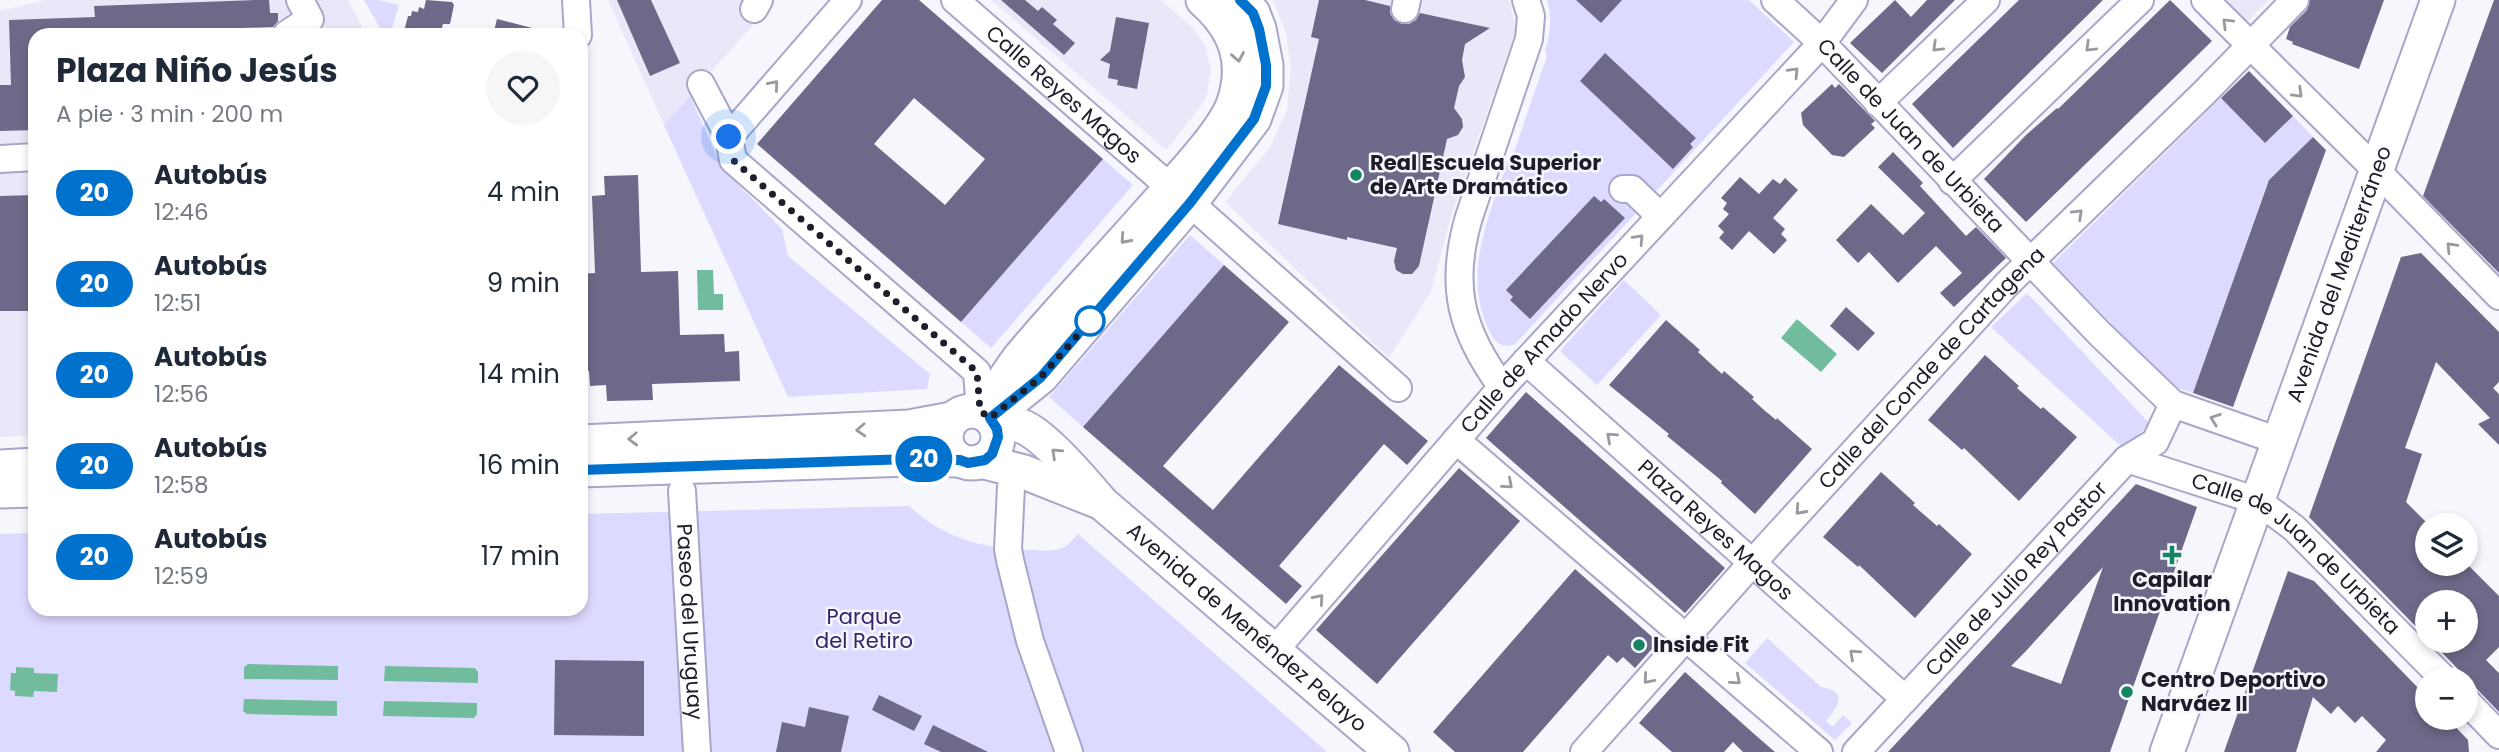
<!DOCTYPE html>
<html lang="es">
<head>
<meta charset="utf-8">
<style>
	:root { --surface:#fff; --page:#f6f6f7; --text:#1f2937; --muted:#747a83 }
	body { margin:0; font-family:Poppins,sans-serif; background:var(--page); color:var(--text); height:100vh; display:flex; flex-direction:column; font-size:26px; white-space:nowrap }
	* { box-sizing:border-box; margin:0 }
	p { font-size:23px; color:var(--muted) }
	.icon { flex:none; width:38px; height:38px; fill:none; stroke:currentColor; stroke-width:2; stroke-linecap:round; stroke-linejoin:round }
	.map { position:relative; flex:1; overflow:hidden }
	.sheet { position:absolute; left:28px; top:28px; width:560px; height:588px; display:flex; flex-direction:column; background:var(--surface); border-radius:21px; box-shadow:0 4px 10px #0003 }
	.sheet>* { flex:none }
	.badge { padding:0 14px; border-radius:23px; font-size:24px; line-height:46px }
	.fabs { position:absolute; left:2415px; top:513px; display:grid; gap:14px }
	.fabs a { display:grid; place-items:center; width:63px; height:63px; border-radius:50%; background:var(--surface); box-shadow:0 4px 10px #0003; font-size:35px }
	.you { position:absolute; width:35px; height:35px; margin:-18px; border:5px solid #fff; border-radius:50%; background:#1a73e8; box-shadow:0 0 0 10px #1a73e833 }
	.map>.badge { position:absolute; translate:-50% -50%; box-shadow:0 0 0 4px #fff }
	.round { display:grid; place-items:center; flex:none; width:74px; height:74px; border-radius:37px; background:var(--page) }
	.summary { display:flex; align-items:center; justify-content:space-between; height:119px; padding:0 28px }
	h1 { font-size:33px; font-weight:700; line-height:52px }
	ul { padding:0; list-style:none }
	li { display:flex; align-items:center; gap:21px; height:91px; padding:0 28px }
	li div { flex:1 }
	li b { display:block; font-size:26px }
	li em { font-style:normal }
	li .badge { min-width:77px; font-weight:700; text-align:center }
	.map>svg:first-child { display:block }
	.built { fill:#e9e8f9 }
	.green { fill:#dddaff }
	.water { fill:#71bc9d }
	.building { fill:#6d6a89; fill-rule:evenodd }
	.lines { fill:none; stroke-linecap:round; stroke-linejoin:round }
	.minor-casing { stroke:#a9a6c9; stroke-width:30 }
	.major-casing { stroke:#a9a6c9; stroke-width:37 }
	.minor { stroke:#fff; stroke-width:26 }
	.major { stroke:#fff; stroke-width:33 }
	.oneway { stroke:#9a999f }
	.line-casing { stroke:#fff; stroke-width:16 }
	.line { stroke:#0072ce; stroke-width:10 }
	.walk { stroke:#1e1d2a; stroke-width:7; stroke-dasharray:0 12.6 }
	.poi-dot { fill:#158462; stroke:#f6f6fd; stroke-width:2.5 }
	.stop-dot { fill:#fff; stroke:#0072ce; stroke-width:3.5 }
	.labels { text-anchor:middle; stroke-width:5; stroke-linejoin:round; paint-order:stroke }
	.street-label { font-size:21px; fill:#1e1d2a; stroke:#f6f6fd }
	.poi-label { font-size:21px; font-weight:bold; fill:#1e1d2a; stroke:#f6f6fd; text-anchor:start }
	.park-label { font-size:21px; fill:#35256c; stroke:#f6f6fd }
</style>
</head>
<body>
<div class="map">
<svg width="2499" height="752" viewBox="0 0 2499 752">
	<rect width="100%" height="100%" fill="#f6f6fd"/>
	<path class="built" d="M46,0h302l18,35h-331v400l-35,2v-426z
		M608,0h167l-111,125z
		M991,0h170l32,28 12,17 6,25 -4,25 -6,11 -35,44z
		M1273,0h235l2,2 6,28 -64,183 -21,79 -42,66 -164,-156 44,-53 18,-39 4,-41 -5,-36z
		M2222,0h47l-24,24z"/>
	<path class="green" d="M364,0h14l21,5 -9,30h-6z
		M1547,0h202l45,42 -279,302c-13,5 -20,-1 -25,-12 -29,-57 -1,-116 18,-171l4,-3 35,-102 -2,-5c6,-18 7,-33 2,-51z
		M690,96l32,72 60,61 6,27 142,118 -3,15 -139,8 -124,-272z
		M2221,98l44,45 28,-27 20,21 -43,42 -4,8 -73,206 -22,-7 -118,-123z
		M1103,159l30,26 -142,163 -30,-26z
		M1190,235l34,30 -141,162 -34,-30z
		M1624,280l37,35 -64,70 -37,-34z
		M2027,293l122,130 -24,27 -134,-123z
		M909,506c37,33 71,42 120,44 11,0 27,3 37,-4 4,-3 8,-8 12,-12l249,218h-1327v-218l35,-1v76h546v-95z
		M1767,638l54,49c28,5 17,19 5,34l7,6 10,-12 9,8 -17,17 -90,-77z"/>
	<path class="water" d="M697,270h16l1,24h9v16h-25z
		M1797,319l40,35 -16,18 -40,-34z
		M248,664l90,2v14l-94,-1v-12z
		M385,666l90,2 3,4v11l-94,-2z
		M16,667l18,1v5l24,1 -1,18 -23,-1 -1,6 -18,-1v-5l-5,-1 1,-17h5z
		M244,699l93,2v15l-90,-2 -4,-3z
		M384,701l93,2v11l-3,4 -91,-2z"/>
	<path class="building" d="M256,0h13l1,13h8v8l-5,6 -238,8v95l-35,1v-46h11l-2,-65 86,-3 -1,-11z
		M426,0l26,2 2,3 -4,19h-7l-3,11h-37l5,-19h3l1,-5 6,1 1,-5 5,2z
		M617,0h34l29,63 -30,13z
		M882,0h37l184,159 -142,163 -204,-178zM914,98l71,61 -40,46 -71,-61z
		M1001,0h24l13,11 4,-4 15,13 -4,4 22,19 -11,12z
		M1319,0h46l25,6v7l4,7 8,4h7l7,-4 4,-7 70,15 -25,16 -3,16 3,17 -6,9 -5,22 8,11 1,8 -5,8 -11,4 -28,127 -7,8h-9l-7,-4 -2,-9 3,-13 -50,-11v3l-69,-16 41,-185 -8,-2z
		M1576,0h46l-21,23z
		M1895,0l16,17 16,-17h28l-73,73 -32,-30z
		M2019,0h84l-150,148 -41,-44z
		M2170,0l42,41 -186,181 -42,-43 42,-44 31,-27 1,1z
		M2310,0h74l-25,69 -67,-25 1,-2 -7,-3 4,-12 17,-17z
		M2494,0h5v273l-76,-77z
		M1116,17l33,6 -12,66 -20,-4 1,-5 -10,-2 2,-14 -10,-4 10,-9z
		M497,19l43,11 -1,5h-46z
		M1605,53l91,85 -6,6 3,3 -20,22 -93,-88z
		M2249,71l44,45 -28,27 -44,-45z
		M1832,84l3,4 4,-4 36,37 -4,3 4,4 -31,29 -12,-2 -29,-30 -2,-12z
		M2313,137l13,13 -93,257 -40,-14 76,-213z
		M1893,152l30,31 -3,3 46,50 10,-9 30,31 -52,49 -14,-14 22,-20 -26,-27 -38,37 -29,-31 -11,11 -22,-23 35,-36 32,31 22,-22 -47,-46z
		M638,175l3,97 37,-1 2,64 44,-1 1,18 14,-1 1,30 -88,3 1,16 -46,1 -1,-16 -16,1 -1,-15h-8v-97l14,-1 -3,-77 13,-1 -1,-19z
		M1740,177l19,17 14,-15 7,5 5,-6 13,12 -25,28 12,11 -4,5 6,6 -13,14 -25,-23 -17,19 -13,-12 5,-6 -6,-6 11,-12 -6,-5 4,-6 -6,-5z
		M35,195v116h-35v-115z
		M1594,196l7,6 3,-3 21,19 -95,101 -20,-19 3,-3 -7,-7z
		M2421,253l78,79v50l-6,6 6,6v51l-21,-21 12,-6 -54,-56 -31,86 17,6 -16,48 21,21v41h40l32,32v51l-13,13 13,13v39l-69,-72h36v-38h-39v36l-118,-121 92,-260z
		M1224,265l65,57 -126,144 50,44 126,-145 89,76 -21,24 -23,-21 -105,122 23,20 -16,18 -203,-177z
		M1846,307l29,26 -17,18 -28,-25z
		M1666,320l34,30 -2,2 24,22 2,-3 30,26 -2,2 12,11 12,10 1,-2 35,31 -57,65 -34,-31 1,-2 -55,-45 2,-2 -60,-49z
		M1985,355l34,31 -2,2 24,21 2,-2 34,30 -58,64 -55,-53 -2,2 -34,-30z
		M1526,392l199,176 -40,45 -199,-175z
		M1459,468l61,53 -143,163 -61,-54z
		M1881,472l34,31 -2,2 24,21 2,-2 33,30 -57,64 -56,-53 -1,2 -35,-30z
		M2136,484l61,23 -87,245h-222zM2103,567l-42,117 -50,-18 14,-14z
		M1575,569l83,73 -23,26 -12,-11 -6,6 -9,-8 -85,97h-68l-22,-20z
		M2288,571l26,10 113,116v21h20l21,22 1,12h-93l10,-12 -24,-24 -7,7 -17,-17 -7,8 -18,-17 -17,55h-72z
		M555,660l89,1v75l-90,-1z
		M1685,672l68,61 22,19h-32l-10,-10 -9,10h-52l-33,-29z
		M879,695l43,21 -8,15 -42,-21z
		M809,707l40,9 -8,36h-65l6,-30 23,5z
		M933,725l55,27h-47l-17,-8z"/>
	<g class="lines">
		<defs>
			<g id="minor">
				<path d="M576,0l2,35"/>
				<path id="s1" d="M955,0l216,188"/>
				<path id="s2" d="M1775,0l47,43 277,290 74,71 106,37"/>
				<path d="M2205,0l171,170 123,126"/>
				<path d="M754,9l5,-9"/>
				<path d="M1405,9l2,-9"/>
				<path d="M287,34l23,-15 -10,-19"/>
				<path d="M701,84l28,53 4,23 244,212 3,39"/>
				<path d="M1878,103l108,-103"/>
				<path d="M729,137l119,-137"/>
				<path d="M0,159l35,-2"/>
				<path d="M1952,181l188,-181"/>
				<path d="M1623,189h9l28,27"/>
				<path d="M1190,203l208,185"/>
				<path id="s3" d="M1526,361l379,338"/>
				<path d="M1502,387c-42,-57 -53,-102 -33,-170l60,-178 2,-23 -5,-16"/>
				<path d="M1456,440l363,312"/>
				<path id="s4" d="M2127,459l131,42 36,27 150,151"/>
				<path d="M1011,487l-3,62 2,11 20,81 39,111"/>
				<path id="s5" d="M682,491l15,261"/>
				<path id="s6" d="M1274,651l228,-264 320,-344 32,-43"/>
				<path d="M2466,701l33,34"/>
				<path id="s7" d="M1584,752l168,-189 255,-279 197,-191 91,-93"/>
				<path id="s8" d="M1856,752l271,-293 28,-17 18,-38"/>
			</g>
			<g id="major">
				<path d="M984,410c12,-17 23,-36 36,-53 42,-50 88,-98 131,-147 22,-25 71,-76 82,-105 15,-42 3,-76 -30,-105"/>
				<circle cx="972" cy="437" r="26"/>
				<path d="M990,418l51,-41 149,-174 64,-84 12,-33v-21l-7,-36 -6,-16 -13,-13"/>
				<path id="s9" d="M993,421c9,2 19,2 28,5 22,7 65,58 81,77l290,249"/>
				<path d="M581,442l328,-15 43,-8"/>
				<path d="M981,461l43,11 73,29"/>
				<path d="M0,467l35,-2"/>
				<path d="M581,470l329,-11 49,1"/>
				<path d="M0,491l35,-1"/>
				<path id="s10" d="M2167,752l271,-752"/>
			</g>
		</defs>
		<use href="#minor" class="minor-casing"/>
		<use href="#major" class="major-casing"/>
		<use href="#minor" class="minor"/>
		<use href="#major" class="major"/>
	</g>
	<defs><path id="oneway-chevron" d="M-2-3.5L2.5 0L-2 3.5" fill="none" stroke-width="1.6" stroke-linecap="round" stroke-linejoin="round" transform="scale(1.75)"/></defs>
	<g class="oneway">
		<use href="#oneway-chevron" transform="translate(2227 23) rotate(-135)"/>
		<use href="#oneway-chevron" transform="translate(1937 47) rotate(136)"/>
		<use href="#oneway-chevron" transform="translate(2090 47) rotate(136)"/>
		<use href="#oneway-chevron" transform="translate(1238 57) rotate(80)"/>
		<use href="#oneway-chevron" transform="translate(1794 72) rotate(-46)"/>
		<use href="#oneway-chevron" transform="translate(774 85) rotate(-49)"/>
		<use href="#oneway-chevron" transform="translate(2298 93) rotate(44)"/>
		<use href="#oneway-chevron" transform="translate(2078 214) rotate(-44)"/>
		<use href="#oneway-chevron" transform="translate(1125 239) rotate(132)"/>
		<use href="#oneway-chevron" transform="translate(1639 239) rotate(-47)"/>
		<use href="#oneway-chevron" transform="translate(2451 247) rotate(-134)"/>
		<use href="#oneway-chevron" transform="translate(2215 419) rotate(-160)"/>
		<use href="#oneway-chevron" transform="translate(861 430) rotate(177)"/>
		<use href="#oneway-chevron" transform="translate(1611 437) rotate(-138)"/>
		<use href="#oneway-chevron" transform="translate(633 439) rotate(178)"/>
		<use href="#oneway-chevron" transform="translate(1056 453) rotate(-137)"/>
		<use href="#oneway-chevron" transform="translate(1508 484) rotate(41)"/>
		<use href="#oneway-chevron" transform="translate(1800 510) rotate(132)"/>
		<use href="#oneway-chevron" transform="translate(1319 599) rotate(-49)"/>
		<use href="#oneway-chevron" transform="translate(1854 654) rotate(-138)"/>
		<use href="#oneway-chevron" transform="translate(1648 679) rotate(131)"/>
		<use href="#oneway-chevron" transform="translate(1736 680) rotate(41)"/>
	</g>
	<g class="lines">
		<defs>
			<path id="line" d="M581,470l328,-11 51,1 8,3 17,-3 7,-6 6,-17 -1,-8 -7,-11 51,-41 149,-174 64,-84 12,-33v-21l-7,-36 -6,-16 -13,-13"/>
		</defs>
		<use href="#line" class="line-casing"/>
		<use href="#line" class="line"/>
		<path class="walk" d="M729,137l4,23 244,212 3,39 10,7 51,-41 49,-56"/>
	</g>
	<g class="poi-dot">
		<circle cx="1356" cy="175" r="7"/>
		<path d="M2168.5 544.5h7v7h7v7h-7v7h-7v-7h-7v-7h7z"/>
		<circle cx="1639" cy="645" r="7"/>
		<circle cx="2127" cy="692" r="7"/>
	</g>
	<circle class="stop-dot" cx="1090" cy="321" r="14"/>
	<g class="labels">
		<g class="street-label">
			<text dy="7" stroke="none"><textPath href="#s1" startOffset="144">Calle Reyes Magos</textPath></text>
			<text dy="7" stroke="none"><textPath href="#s2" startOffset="192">Calle de Juan de Urbieta</textPath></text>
			<text dy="7" stroke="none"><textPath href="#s10" startOffset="508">Avenida del Mediterráneo</textPath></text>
			<text dy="7" stroke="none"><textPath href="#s6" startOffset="410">Calle de Amado Nervo</textPath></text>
			<text dy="7" stroke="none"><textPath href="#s7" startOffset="518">Calle del Conde de Cartagena</textPath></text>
			<text dy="7" stroke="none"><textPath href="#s3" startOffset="254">Plaza Reyes Magos</textPath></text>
			<text dy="7" stroke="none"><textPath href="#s4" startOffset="198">Calle de Juan de Urbieta</textPath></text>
			<text dy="7" stroke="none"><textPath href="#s8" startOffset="236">Calle de Julio Rey Pastor</textPath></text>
			<text dy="7" stroke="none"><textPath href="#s5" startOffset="131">Paseo del Uruguay</textPath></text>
			<text dy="7" stroke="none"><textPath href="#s9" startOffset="332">Avenida de Menéndez Pelayo</textPath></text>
		</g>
		<g class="poi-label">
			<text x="1370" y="170">Real Escuela Superior<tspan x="1370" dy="24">de Arte Dramático</tspan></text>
			<text x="2172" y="587" text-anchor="middle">Capilar<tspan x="2172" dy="24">Innovation</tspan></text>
			<text x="1653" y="652">Inside Fit</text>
			<text x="2141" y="687">Centro Deportivo<tspan x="2141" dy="24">Narváez II</tspan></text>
		</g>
		<g class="park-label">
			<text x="864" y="624">Parque<tspan x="864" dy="24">del Retiro</tspan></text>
		</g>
	</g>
</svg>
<div class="fabs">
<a><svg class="icon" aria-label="layers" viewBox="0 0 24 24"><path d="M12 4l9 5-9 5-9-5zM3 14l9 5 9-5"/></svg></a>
<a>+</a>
<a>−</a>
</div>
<div class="you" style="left:729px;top:137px"></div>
<b class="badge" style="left:924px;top:459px;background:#0072ce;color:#fff">20</b>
<section class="sheet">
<div class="summary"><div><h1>Plaza Niño Jesús</h1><p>A pie · 3 min · 200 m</p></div><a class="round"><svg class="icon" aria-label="heart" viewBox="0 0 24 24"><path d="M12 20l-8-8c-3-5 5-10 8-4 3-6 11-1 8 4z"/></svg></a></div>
<ul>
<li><span class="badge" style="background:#0072ce;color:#fff">20</span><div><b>Autobús</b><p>12:46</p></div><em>4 min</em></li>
<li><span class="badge" style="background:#0072ce;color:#fff">20</span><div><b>Autobús</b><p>12:51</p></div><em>9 min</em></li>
<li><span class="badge" style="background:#0072ce;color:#fff">20</span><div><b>Autobús</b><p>12:56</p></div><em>14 min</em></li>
<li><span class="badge" style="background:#0072ce;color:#fff">20</span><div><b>Autobús</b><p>12:58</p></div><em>16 min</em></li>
<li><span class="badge" style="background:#0072ce;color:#fff">20</span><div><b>Autobús</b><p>12:59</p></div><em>17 min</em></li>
</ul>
</section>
</div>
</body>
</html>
